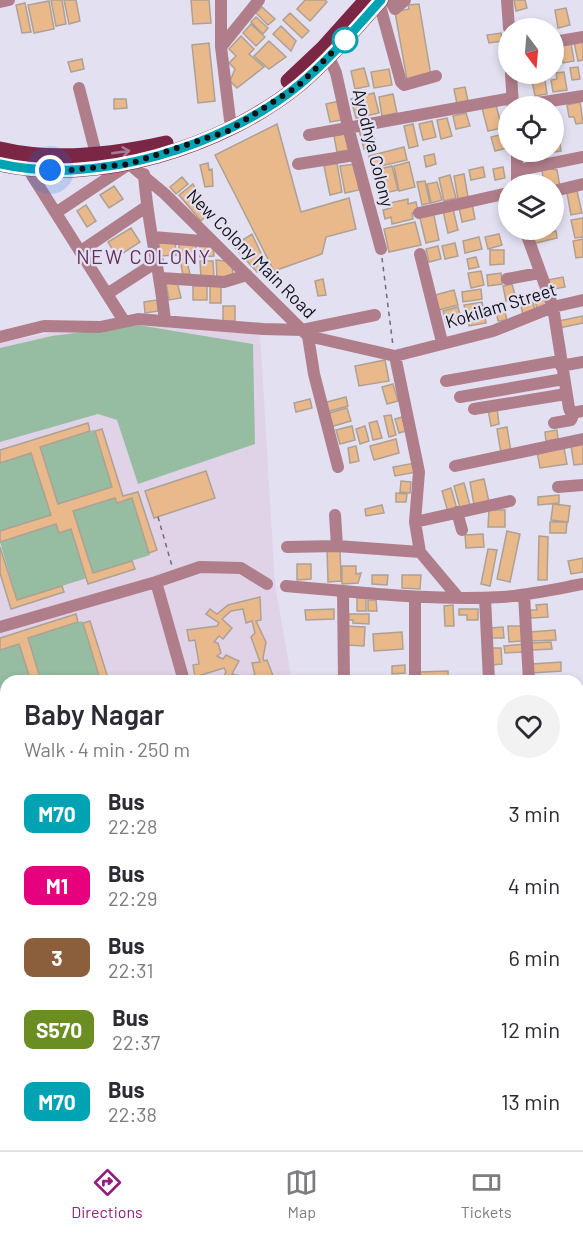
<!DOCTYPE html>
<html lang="en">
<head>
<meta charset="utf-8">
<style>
	:root { --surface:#fff; --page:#f2f2f3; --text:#2b2b33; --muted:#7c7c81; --line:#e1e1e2; --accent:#921e7c }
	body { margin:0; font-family:Barlow,sans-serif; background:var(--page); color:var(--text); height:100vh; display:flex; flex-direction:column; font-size:22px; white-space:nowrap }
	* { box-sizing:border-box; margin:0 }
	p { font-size:20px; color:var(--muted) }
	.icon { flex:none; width:33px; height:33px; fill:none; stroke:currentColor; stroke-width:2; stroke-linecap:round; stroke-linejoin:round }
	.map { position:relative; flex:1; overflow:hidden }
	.panel { position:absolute; left:0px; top:675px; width:584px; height:476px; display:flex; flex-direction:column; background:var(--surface); border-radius:18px 18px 0 0; box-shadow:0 3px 9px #0003 }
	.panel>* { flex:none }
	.badge { padding:0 12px; border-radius:9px; font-size:21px; line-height:39px }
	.needle { width:39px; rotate:164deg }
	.controls { position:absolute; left:498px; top:18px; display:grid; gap:12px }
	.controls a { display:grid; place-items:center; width:66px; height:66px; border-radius:50%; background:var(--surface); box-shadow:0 3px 9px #0003; font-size:30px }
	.you { position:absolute; width:30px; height:30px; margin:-15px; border:4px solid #fff; border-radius:50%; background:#1a73e8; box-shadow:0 0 0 9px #1a73e833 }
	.map>.badge { position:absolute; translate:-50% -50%; box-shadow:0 0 0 3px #fff }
	.round { display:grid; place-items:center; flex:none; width:63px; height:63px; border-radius:32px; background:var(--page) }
	.head { display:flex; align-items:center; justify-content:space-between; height:102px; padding:0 24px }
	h1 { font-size:28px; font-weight:600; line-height:45px }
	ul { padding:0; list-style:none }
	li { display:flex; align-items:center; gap:18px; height:72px; padding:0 24px }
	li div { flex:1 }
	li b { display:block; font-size:22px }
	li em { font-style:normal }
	li .badge { min-width:66px; font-weight:700; text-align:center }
	.menu { display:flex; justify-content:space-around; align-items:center; height:84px; border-top:2px solid var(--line); background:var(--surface); font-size:16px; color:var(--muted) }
	.menu a { display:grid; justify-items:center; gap:3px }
	.menu .current { color:var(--accent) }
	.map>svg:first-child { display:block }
	.education { fill:#e0d3e7 }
	.green { fill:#96bda1 }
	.building { fill:#e9b98b; stroke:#aea093; stroke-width:1.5; fill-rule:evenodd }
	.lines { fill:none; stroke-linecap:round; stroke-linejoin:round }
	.path { stroke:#6f6d79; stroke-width:1.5; stroke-dasharray:4.5 4.5; stroke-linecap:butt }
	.minor { stroke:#b07e8b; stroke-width:12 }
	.major { stroke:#7b2645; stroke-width:15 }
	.oneway { stroke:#aa7a93 }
	.line-casing { stroke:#fff; stroke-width:14 }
	.line { stroke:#00a3b4; stroke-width:9 }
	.walk { stroke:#100f15; stroke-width:6; stroke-dasharray:0 10.8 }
	.stop-dot { fill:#fff; stroke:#00a3b4; stroke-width:3 }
	.labels { text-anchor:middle; stroke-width:4.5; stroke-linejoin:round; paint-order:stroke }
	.street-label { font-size:18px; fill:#100f15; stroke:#e3e0f2 }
	.neighbourhood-label { font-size:20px; letter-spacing:1.5px; fill:#672f5a; stroke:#e3e0f2 }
</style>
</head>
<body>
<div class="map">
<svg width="583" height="1150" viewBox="0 0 583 1150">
	<rect width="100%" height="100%" fill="#e3e0f2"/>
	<path class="education" d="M125,318l135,15 15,252 17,96h-286v463h572v-351l5,-1v358h-583v-807z"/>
	<path class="green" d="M138,325l115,19 2,100 -117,40 -21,-64 -19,-6 -98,28v-94l52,-12z
		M94,430l18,57 -54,17 -18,-57z
		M31,453l20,62 -51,16v-68z
		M115,498l2,5 15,-5 18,57 -57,18 -20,-62z
		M56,524l3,9 12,-4 16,49 -70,22 -17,-58z
		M82,621l18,58 -59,2 -13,-43z
		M19,644l12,37h-25v36l-6,2v-69z
		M6,956v93h-6v-91z
		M6,1106v38l143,1 -3,5h-146v-41z"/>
	<path class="building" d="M51,0h11l4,24 -10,2z
		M64,0h12l4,21 -11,3z
		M191,0h18l2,23 -18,1z
		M305,0h20l2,2 -17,19 -13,-12z
		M514,0h11l2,8 -11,3z
		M49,1l5,28 -20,4 -6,-28z
		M25,3l6,29 -9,1 -6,-28z
		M419,4l12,72 -24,4 -12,-68 14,-3 -1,-4z
		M262,7l13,12 -7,6 -12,-12z
		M566,8l4,17 -12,3 -3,-18z
		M290,13l19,18 -7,7 -19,-18z
		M256,17l12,11 -5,6 -12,-12z
		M251,24l14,13 -9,9 -13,-13z
		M281,26l15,15 -5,10 -18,-17z
		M501,33l1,8 -13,2 -2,-8z
		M241,36l13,13 -5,5 15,13 -27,21 -7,-7 5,-12 -6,-6 7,-7 -7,-7z
		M269,41l17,16 -17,12 -15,-13z
		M583,41v19l-5,1 -4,-19z
		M209,43l6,58 -17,2 -6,-58z
		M571,43l3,18 -11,2 -3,-18z
		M554,46h3l3,19 -6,1z
		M82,59l2,10 -13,3 -3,-10z
		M578,67l2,12 -8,1 -2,-12z
		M364,68l5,18 -14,3 -4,-18z
		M389,69l3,16 -18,3 -3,-16z
		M564,72l3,18 -14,2 -2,-12 6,-1 -1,-6z
		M544,74l3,20 -12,2 -4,-20z
		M465,87l3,14 -11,3 -3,-15z
		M374,93l5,20 -23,5 -5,-19z
		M393,94l4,19 -15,3 -3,-19z
		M114,99h12l1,9 -13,1z
		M339,101l3,19 -12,2 -4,-18z
		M580,102l3,21 -7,1 -2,-7h-5l-2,-12z
		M496,105l6,23 -14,3 -6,-23z
		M466,113l4,13 -14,3 -3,-13z
		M447,118l5,18 -11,3 -4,-19z
		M432,121l4,16 -13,3 -4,-16z
		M277,124l24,88 48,-14 7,31 -30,8 -4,17 -48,17 -59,-116z
		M413,124l5,22 -9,2 -5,-22z
		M367,128l1,4 5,-1 3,15 -12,3 -5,-19z
		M345,134l3,16 -11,2 -3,-16z
		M504,134l3,14 -12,3 -4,-14z
		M559,137l2,14 -13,2 6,-1v-14z
		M404,147l3,13 -35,8 -3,-12z
		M434,154l2,10 -10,3 -2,-11z
		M409,162l6,25 -16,4 -5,-25z
		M208,163l1,7 3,-1 1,17 -8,1 -5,-22z
		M337,163l5,29 -12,3 -6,-29z
		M355,164l4,26 -14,3 -5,-27z
		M392,166l6,24 -17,4 -5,-24z
		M483,167l2,10 -14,3 -2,-10z
		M503,167l2,11 -10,2 -2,-11z
		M551,169l6,1 3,17 -6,2v-5h-10l-2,-14z
		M464,174l4,23 -10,2 -4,-23z
		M450,175l6,23 -12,3 -5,-23z
		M182,177l6,7 -12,10 -6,-7z
		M425,181l5,22 -8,2 -5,-23z
		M437,182l5,18 -11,3 -4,-19z
		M193,184l6,11 -3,7 11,13 -6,6 -22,-26z
		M114,186l9,13 -14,9 -9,-13z
		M577,191l5,22 -11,2 -4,-22z
		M408,199v5l8,-2 2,9 -6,2 1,6 -21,5 -1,-7 -6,2 -2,-9 8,-2 -1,-5z
		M472,204l3,15 -13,3 -3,-15z
		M86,205l10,16 -9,6 -10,-16z
		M453,209l5,21 -10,3 -5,-22z
		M433,211l6,29 -13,3 -7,-29z
		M583,218v19l-8,1 -4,-18z
		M415,222l6,23 -32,7 -5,-23z
		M131,228l9,14 -23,15 -9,-15z
		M556,231l1,7 -25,6 -1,-7z
		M252,234l14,30 -9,8 -24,-26z
		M499,234l3,11 -14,4 -3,-12z
		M479,237l3,12 -17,4 -2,-12z
		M175,239l1,16 -17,1 -1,-16z
		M583,239v18l-7,1 -3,-17z
		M196,242v14h-17v-13z
		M213,243l1,13 -14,1v-13z
		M455,243l3,13 -13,3 -3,-13z
		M438,246l3,13 -12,3 -3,-13z
		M490,250h14v14l-14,1z
		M476,257l3,10 -10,2 -2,-10z
		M186,258l4,16 -7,1 -3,-15z
		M216,260l16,2 1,15 -16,1z
		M200,261h13l1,17 -13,1z
		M481,271l3,14 -13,3 -3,-15z
		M501,273l1,11 -14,2 -1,-11z
		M563,277l2,10 -16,3 -2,-10z
		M323,279l3,16 -8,1 -3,-15z
		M177,281l4,17 -12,2 -3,-17z
		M512,284l4,15 -10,2 -3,-15z
		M193,286h14v14h-14z
		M210,286h11v17h-11z
		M481,289l1,10 -19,3 -1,-10z
		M454,290l4,15 -19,5 -4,-15z
		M546,293l3,13 -12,3 -3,-13z
		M532,295l3,17 -12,3 -4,-18z
		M157,300l1,11 -13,2 -1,-11z
		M482,302l2,9 -18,3 -2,-9z
		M503,304l4,16 -9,1 -3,-15z
		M223,306h12v15h-12z
		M458,307l4,15 -15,4 -4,-15z
		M484,313l2,10 -17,3 -2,-11z
		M583,316v7l-24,5 -1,-7z
		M385,360l4,21 -30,5 -4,-20z
		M393,384l5,17 -11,3 -5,-17z
		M346,397l2,9 -22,6 -3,-9z
		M310,399l2,9 -16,4 -2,-9z
		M347,408l4,13 -21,6 -4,-13z
		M497,408l2,16 -8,2 -3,-17z
		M391,415l5,20 -7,2 -5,-21z
		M402,417l4,14 -7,2 -4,-14z
		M377,421l5,17 -9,2 -4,-17z
		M88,423l2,8 -50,16 18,57 54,-17 -17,-56 7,-2 21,67 15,-4 19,58 -8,3 -17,-55 -15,5 -2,-5 -42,13 20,62 39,-12 3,8 -47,15 -17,-55 -12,4 -3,-9 -56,18v-11l51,-16 -20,-62 -31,10v-13z
		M352,426l3,14 -15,4 -4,-14z
		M365,426l4,15 -9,3 -4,-15z
		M507,427l4,25 -10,1 -4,-24z
		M557,430l1,9 -12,2 -1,-9z
		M396,439l3,14 -25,7 -4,-14z
		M583,444v20l-9,1 -3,-19z
		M356,446l3,15 -9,2 -2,-15z
		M564,448l3,16 -27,4 -3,-16z
		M415,463l2,9 -22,4 -2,-9z
		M206,471l9,27 -61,20 -9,-27z
		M484,479l5,23 -15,3 -4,-23z
		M401,481l10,1 -1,11 -10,-1z
		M464,483l6,22 -10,3 -6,-22z
		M451,488l6,21 -9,3 -6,-21z
		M396,493l11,1 -1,8h-10z
		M559,495v8l-21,2v-8z
		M553,504l17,2 -2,16 -17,-2z
		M382,505l2,8 -18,3 -1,-7z
		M489,510h16v17h-17z
		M550,522h17l-1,11h-16z
		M507,531l13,3 -10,48 -13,-3z
		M483,534l1,13 -18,1 -1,-13z
		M539,536l9,1 -1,43h-9z
		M0,547l17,53 45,-14 2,6 -53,17 -11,-36z
		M327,548h13l1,33 -13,1z
		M488,549l9,1 -7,36 -9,-2z
		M583,558v14l-12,2 -3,-13z
		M297,564h14v15l-14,1z
		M342,566h14v8l5,-1 -3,10 -16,1z
		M372,575h16l-1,10 -15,-1z
		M402,575h19l-1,14 -18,-1z
		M260,597l1,23 -5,1 10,21 -3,16 1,3 3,-1 8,21h-54l5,-9 -2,-4 -29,9 -2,-12 6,-1 -4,-24 -6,1 -2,-11 30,-4 2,-3 -13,-9 4,-5 7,5 11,-9zM243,609l3,14 6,-2 3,12 -4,4 9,25 -8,1 3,12 -10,2 -13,-3 7,-13 -13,-6 -3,4 -6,-3 4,-3 -3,-10 -4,-1 5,-6 4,3 9,-11 -10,-9 9,-8z
		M357,598h9v13h-9z
		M368,600h8l1,11h-9z
		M547,604l1,13 -17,1 -1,-8h7l-1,-5z
		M453,605l1,21h-9l-1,-20z
		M334,609v10l-28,1 -1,-10z
		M459,609h19v11h-11v-5h-8z
		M76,614l2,8 -50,16 13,43h-10l-12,-37 -19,6v-12z
		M349,614h20v10l-16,-1v-3h-4z
		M90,621l19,60h-16l7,-2 -17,-56z
		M346,626l19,1 -1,19 -18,-1z
		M508,626h13l1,15 -13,1z
		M503,627l1,11h-12l-1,-10z
		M555,630l1,10 -25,1 -1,-9z
		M402,632l1,17 -29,2 -1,-17z
		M551,642l1,7 -20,1v-7z
		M525,644v8l-20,1 -1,-7z
		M490,648h11l1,16 -11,1z
		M561,662v9l-28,2 -1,-9z
		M405,665v8l-13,1v-8z
		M448,671v7l-28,2v-8z
		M578,694h5l-2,49z
		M0,897l6,4 -4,6 4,3v13l-6,-4z
		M583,979v22l-5,1v-21z
		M583,1033v19l-5,2v-20z
		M583,1084v19l-5,2v-19z
		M583,1138v11l-4,1h-34l17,-6h16v-4z
		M415,1144h74l2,5 -74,1z"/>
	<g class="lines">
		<path class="path" d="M382,258l11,88
			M158,517l14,49
			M496,1144l2,6"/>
		<path class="minor" d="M221,0v47l9,73
			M390,0l5,9 10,-9
			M507,0l2,28
			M0,2l9,-2
			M379,2l22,80 3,3 32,-9
			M554,42l29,-5
			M221,47l38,-47
			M329,57l7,16 12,54 33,122
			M511,74l2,31
			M79,88l17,66
			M518,106l65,-10
			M309,135l203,-37
			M298,164l57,-9
			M28,169l96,152
			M519,170l64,-13
			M144,174c3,49 16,97 21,147
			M517,184v-32
			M554,191l29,-7
			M57,212l72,-48 36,30 143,142 87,20 98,-25 60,-24 30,-7
			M419,213l89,-20
			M525,230l28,77 16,101 2,5 12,-2
			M153,237l60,5
			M81,251l65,-44
			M420,254l22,88
			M161,278l63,4 23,-7
			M507,279l32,-6
			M107,294l51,-33
			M308,336l6,38 24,93
			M0,337l44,-11 56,1 38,-8 125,10 39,1 73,-15
			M395,356l24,116 -4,50 5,30 37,44
			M561,366l22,-4
			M446,381l114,-20
			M460,397l104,-18
			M474,409l92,-15
			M554,423l17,-3 3,-7
			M455,466l128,-27
			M558,487l25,-2
			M457,512l5,18
			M335,515l2,31
			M415,522l95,-21
			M287,547l50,-1 83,6
			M286,586c72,6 144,15 216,11 27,-2 54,-8 81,-13
			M343,591l1,90
			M524,595l5,86
			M415,597v84
			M485,598l4,83
			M0,627l156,-45
			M184,681l-28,-99 44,-15 41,1 26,16
			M0,823l6,-2
			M0,948l6,-2
			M578,949h5
			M578,976l5,-1
			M0,1058l6,1
			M578,1112l5,-2
			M266,1144l4,6
			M306,1144l2,6
			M155,1150l3,-6"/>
		<path class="major" d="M288,81l35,-33 43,-48
			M0,149c54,13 112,6 166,-6
			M0,164c97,22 223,-17 299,-79 30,-25 56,-56 82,-85"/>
	</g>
	<defs><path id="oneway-shaft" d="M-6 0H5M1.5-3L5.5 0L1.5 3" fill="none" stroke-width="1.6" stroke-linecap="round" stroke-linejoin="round" transform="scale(1.5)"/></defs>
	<use class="oneway" href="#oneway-shaft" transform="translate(121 152) rotate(-8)"/>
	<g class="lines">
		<defs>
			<path id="line" d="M0,164c96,22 223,-17 299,-79 30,-25 56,-56 82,-85"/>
		</defs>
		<use href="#line" class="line-casing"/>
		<use href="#line" class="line"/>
		<path class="walk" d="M50,170h21l58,-6 99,-33 70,-45 47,-46"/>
	</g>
	<circle class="stop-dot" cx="345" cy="40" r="12"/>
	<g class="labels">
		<g class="street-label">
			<text transform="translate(373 148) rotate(76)" y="6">Ayodhya Colony</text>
			<text transform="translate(251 254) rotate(45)" y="6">New Colony Main Road</text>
			<text transform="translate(501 306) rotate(-17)" y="6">Kokilam Street</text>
		</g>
		<g class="neighbourhood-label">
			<text x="144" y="264">NEW COLONY</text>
		</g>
	</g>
</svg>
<div class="controls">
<a><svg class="needle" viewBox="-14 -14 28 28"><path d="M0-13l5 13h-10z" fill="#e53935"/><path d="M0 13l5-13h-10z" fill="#7c7c81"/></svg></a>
<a><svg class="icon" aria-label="locate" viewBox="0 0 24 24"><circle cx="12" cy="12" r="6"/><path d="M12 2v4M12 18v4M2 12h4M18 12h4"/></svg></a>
<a><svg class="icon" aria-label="layers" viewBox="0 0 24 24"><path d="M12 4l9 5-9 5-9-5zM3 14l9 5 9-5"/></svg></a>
</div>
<div class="you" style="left:50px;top:170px"></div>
<section class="panel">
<div class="head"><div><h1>Baby Nagar</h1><p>Walk · 4 min · 250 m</p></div><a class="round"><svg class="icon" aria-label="heart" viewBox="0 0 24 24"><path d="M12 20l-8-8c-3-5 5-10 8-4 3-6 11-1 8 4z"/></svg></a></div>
<ul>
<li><span class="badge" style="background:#00a3b4;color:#fff">M70</span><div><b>Bus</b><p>22:28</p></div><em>3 min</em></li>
<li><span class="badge" style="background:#e6007e;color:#fff">M1</span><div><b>Bus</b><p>22:29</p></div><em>4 min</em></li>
<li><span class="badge" style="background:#8b5e3c;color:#fff">3</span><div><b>Bus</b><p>22:31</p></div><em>6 min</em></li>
<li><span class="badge" style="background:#6b8e23;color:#fff">S570</span><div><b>Bus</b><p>22:37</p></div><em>12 min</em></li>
<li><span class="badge" style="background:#00a3b4;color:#fff">M70</span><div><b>Bus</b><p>22:38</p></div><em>13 min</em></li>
</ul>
</section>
</div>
<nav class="menu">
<a class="current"><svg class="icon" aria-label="directions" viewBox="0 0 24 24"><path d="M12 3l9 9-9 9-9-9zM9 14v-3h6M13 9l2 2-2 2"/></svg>Directions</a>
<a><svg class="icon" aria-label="map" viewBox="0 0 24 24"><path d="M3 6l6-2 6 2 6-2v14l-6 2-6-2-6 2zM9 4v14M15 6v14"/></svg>Map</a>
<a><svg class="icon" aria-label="tickets" viewBox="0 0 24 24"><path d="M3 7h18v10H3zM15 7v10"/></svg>Tickets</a>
</nav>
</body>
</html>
